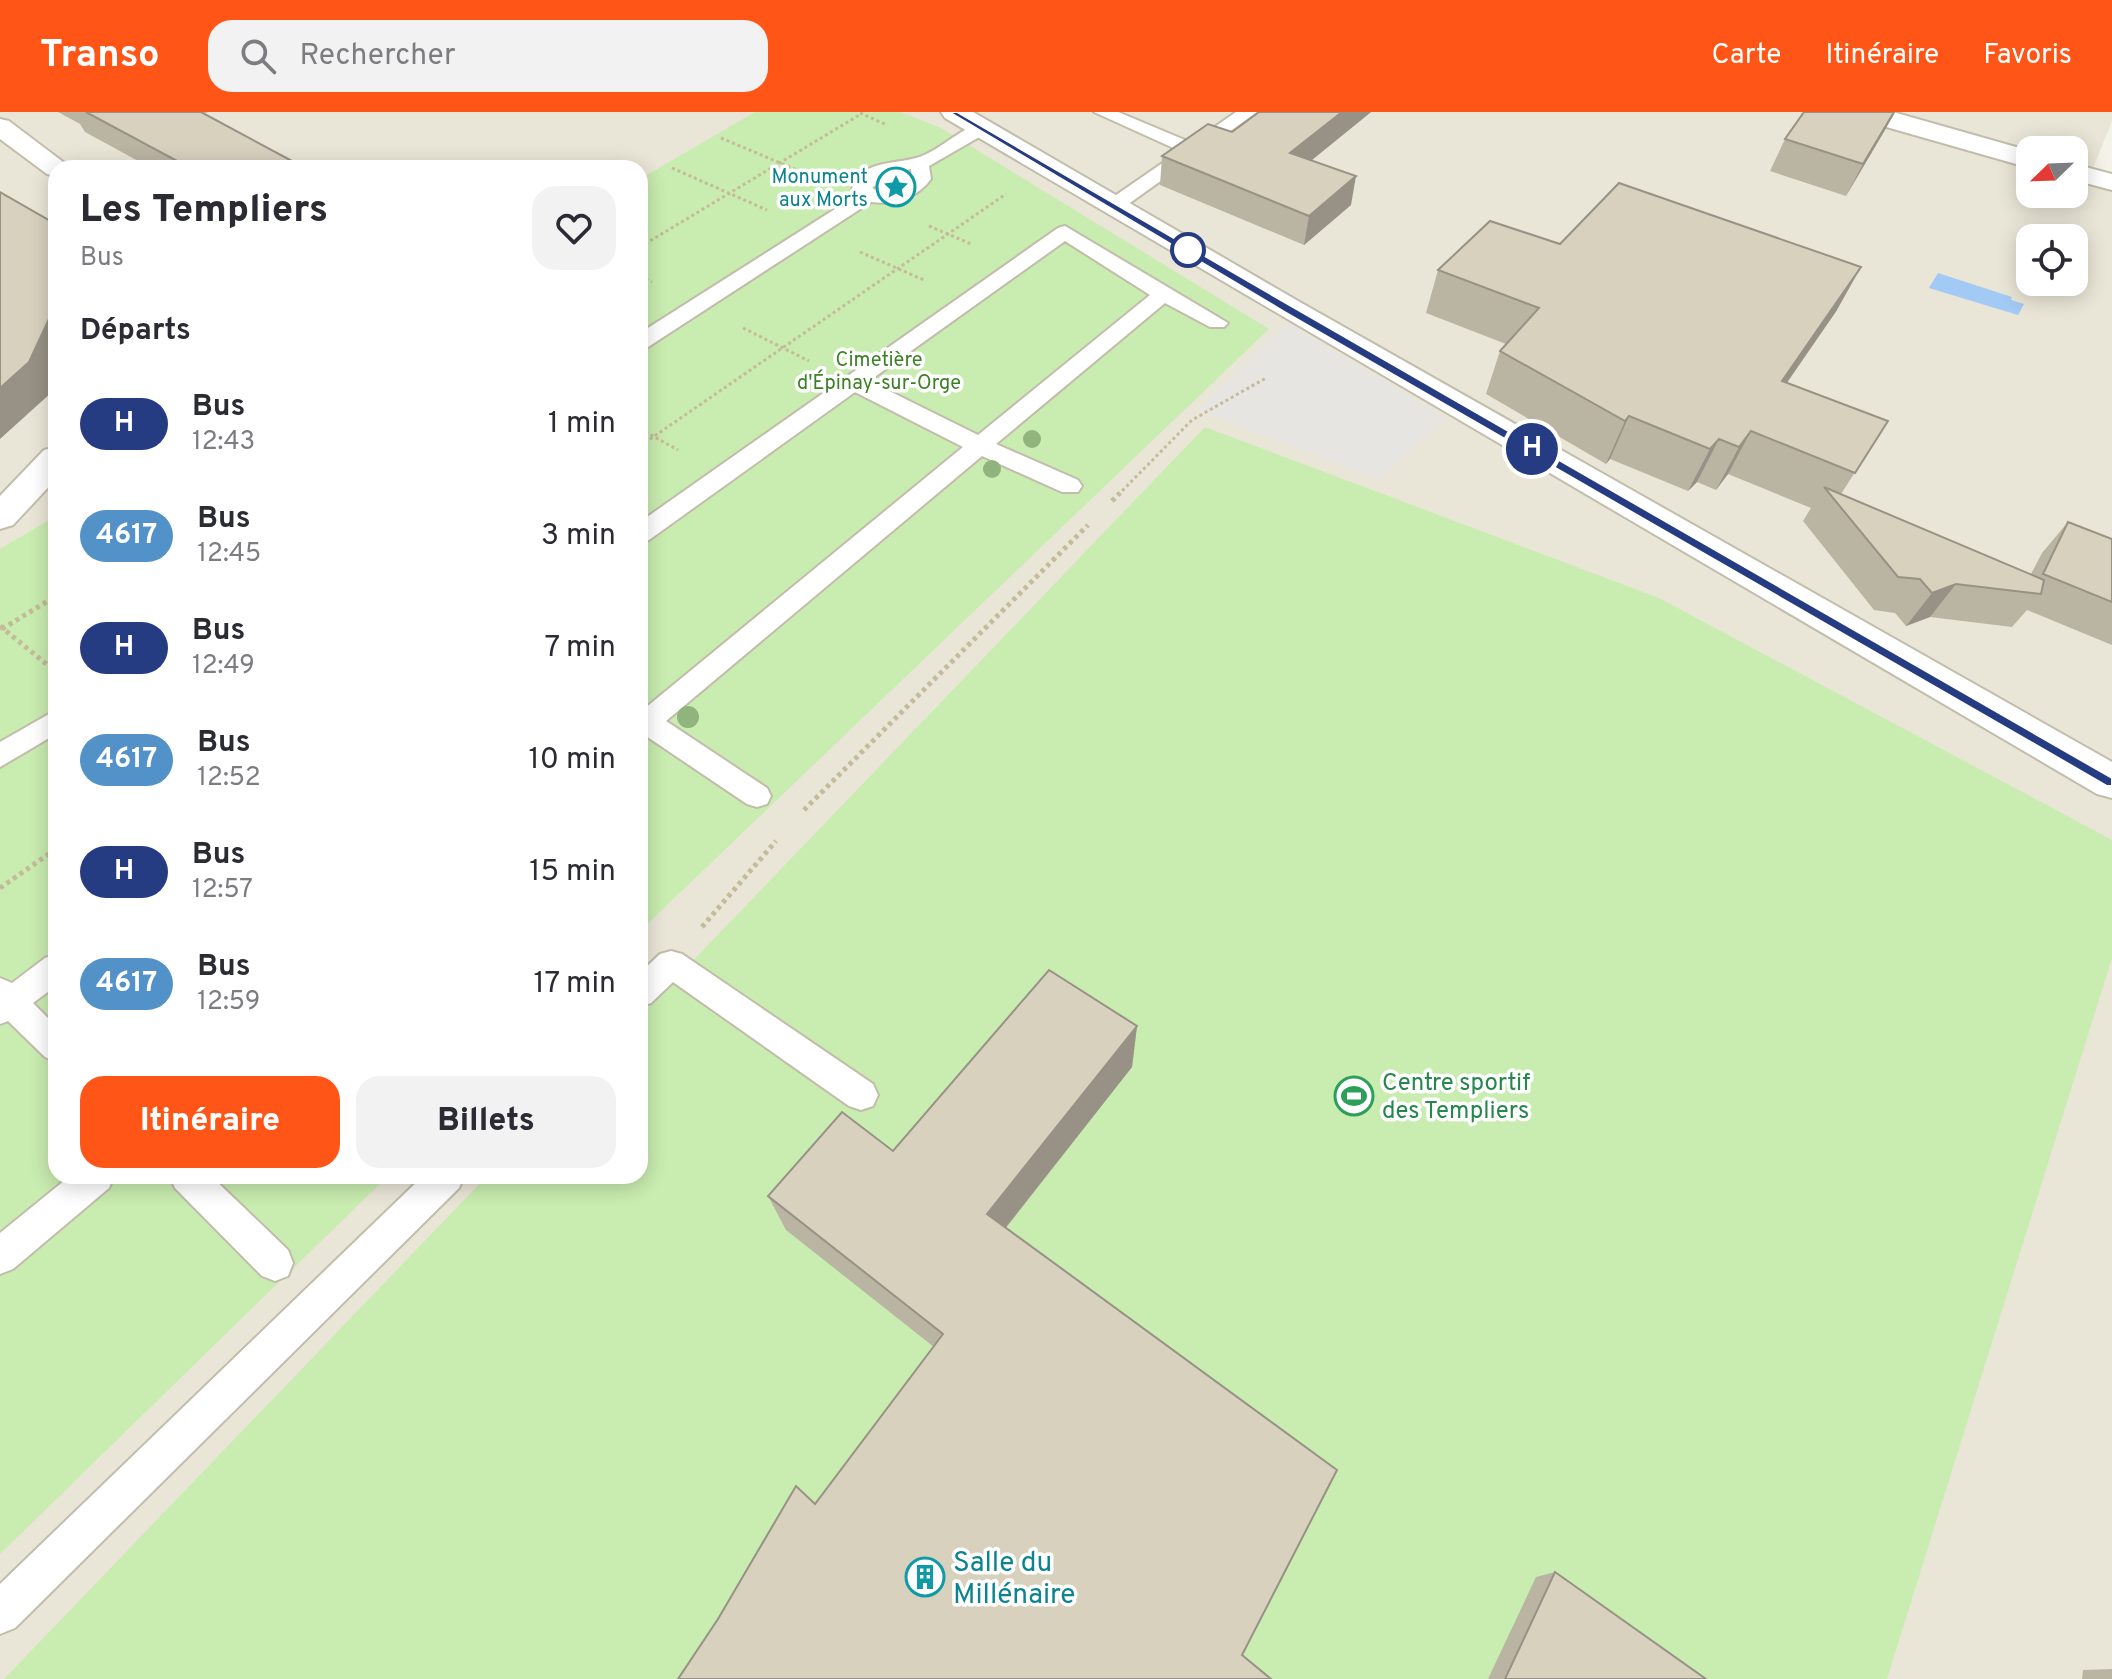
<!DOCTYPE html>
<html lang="fr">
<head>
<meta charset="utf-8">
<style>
	:root { --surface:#fff; --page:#f2f2f3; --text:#2b2b33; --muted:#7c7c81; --accent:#ff5617 }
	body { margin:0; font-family:Overpass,sans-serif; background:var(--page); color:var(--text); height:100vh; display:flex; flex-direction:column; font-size:30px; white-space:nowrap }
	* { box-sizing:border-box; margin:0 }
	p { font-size:26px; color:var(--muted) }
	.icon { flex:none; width:44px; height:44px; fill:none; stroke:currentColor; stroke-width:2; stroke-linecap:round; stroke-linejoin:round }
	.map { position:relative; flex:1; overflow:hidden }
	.details { position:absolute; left:48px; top:48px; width:600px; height:1024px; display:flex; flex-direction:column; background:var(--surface); border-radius:24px; box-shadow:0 4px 20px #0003 }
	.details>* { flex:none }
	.badge { padding:0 16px; border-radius:26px; font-size:28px; line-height:52px }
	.needle { width:52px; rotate:247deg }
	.tools { position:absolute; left:2016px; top:24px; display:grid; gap:16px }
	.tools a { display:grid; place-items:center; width:72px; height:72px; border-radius:16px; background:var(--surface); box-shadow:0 4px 20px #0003; font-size:40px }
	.map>.badge { position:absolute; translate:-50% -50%; box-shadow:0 0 0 4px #fff }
	h2 { padding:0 32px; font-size:30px; line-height:72px }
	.round { display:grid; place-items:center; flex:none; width:84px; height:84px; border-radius:24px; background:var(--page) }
	.summary { display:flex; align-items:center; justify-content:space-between; height:136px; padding:0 32px }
	h1 { font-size:38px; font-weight:800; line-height:60px }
	.primary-button { display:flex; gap:16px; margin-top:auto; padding:16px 32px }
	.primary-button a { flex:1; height:92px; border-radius:24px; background:var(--accent); color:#fff; font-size:32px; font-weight:800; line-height:92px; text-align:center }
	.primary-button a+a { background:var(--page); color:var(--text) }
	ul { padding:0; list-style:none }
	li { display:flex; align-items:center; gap:24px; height:112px; padding:0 32px }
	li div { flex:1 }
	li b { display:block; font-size:30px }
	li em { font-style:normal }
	li .badge { min-width:88px; font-weight:700; text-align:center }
	header { display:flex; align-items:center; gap:48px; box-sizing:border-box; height:112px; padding:0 40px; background:var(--accent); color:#fff }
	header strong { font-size:38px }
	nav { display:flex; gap:44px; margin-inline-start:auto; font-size:28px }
	.search { width:560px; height:72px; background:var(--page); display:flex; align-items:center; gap:20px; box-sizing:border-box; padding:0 28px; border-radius:24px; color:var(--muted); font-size:30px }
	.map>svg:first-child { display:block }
	.residential { fill:#eae6d7; fill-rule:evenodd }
	.green { fill:#c9ecb0 }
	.parking { fill:#e7e5e1 }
	.water { fill:#a3c9f5 }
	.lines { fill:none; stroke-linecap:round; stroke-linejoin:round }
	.service-casing { stroke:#c2bdab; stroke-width:4 }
	.minor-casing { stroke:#c2bdab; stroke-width:4 }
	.path-far1 { stroke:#c4bb9b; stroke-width:3; stroke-dasharray:3 3; stroke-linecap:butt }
	.path { stroke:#c4bb9b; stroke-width:5; stroke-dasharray:4 4; stroke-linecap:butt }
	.service { fill:#fff; fill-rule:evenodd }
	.minor { fill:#fff; fill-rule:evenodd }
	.tree { fill:#90b47e }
	.wall { fill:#bab4a3 }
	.shaded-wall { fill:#979285 }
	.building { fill:#d8d1be; stroke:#979285; stroke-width:2 }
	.line { fill:#253b82; stroke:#fff; stroke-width:2 }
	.stop-dot { fill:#fff; stroke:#253b82; stroke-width:4 }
	.labels { text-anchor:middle; stroke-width:7; stroke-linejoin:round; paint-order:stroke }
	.far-culture-label { font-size:20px; fill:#0d838f; stroke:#fff; text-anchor:end }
	.far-park-label { font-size:20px; fill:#3d8026; stroke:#fff }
	.leisure-label { font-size:24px; fill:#27864d; stroke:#fff; text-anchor:start }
	.near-culture-label { font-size:28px; fill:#0d838f; stroke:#fff; text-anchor:start }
</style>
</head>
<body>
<header>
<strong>Transo</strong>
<div class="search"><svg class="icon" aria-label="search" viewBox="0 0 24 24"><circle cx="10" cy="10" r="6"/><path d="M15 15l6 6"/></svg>Rechercher</div>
<nav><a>Carte</a><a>Itinéraire</a><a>Favoris</a></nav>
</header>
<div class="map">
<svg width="2112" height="1567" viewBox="0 0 2112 1567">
	<rect width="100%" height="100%" fill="#f5f3e9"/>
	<path class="residential" d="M0,0h2112v9l-22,55 22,6v1497h-2112zM2030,38h44v44h-44zM56,56h584v1008h-584zM2030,126h44v44h-44z"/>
	<path class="green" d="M755,0h146l40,16 328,201 -629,602v-752z
		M1205,315l454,171 453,242v118l-225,721h-1883l483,-503h153v-160z
		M56,404v660h332l-388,378v-1005z"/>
	<path class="parking" d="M1287,210l119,72 40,24 -66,62 -182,-70z"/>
	<path class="water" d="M1938,161l74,24 -1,3 13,4 -6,11 -89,-27z"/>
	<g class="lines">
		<defs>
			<path id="service" d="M1094,0h24l74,31 44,-31h21l-137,98h-14l-3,-4 3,-4 74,-51z
				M982,11l9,5 -3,4 -59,34 2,13c-14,19 -36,26 -60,23l-223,145 -8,1v-15l217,-138 -5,-6c6,-28 43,-25 64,-31 23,-6 42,-29 66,-35zM911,57l1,9c-11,9 -26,19 -40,10l17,-14z
				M1065,114l163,97 -4,4h-14l-45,-24 -169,141 82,36 4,6 -4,6h-16l-80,-36 -316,265 101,67 4,8 -4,8 -10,3 -10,-3 -101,-68 -6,1v-29l4,1 319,-262 -108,-55 -206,148 -9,2v-20l418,-294zM1065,129l85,54 -172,140 -109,-54z
				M56,598v24l-56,33v-25z
				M671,839l11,3 191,130 5,11 -5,11 -12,4 -12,-4 -176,-124 -22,21 -11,4v-34l20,-19z
				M56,842v32l-23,17 23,23v36l-11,-5 -37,-36 -8,3v-46l12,5 33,-25z
				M70,1064h44l-5,12 -96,81 -13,5v-41z
				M170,1064h41l77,74 5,13 -5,13 -13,5 -13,-5 -87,-88z
				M423,1064h41l-5,12 -444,440 -15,6v-50z"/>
			<path id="minor" d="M941,0h32l325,189 814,461v36l-15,-4 -1152,-676z
				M1851,0h42l137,39v17l-175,-50z
				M0,7l9,2 62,47h-15v8l-9,-2 -47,-35z
				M2074,52l38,10v16l-38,-10z
				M56,335v32l-43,46 -13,4v-33l44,-46z"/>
		</defs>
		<use href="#service" class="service-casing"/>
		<use href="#minor" class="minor-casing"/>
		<path class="path-far1" d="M860,1l27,12
			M721,26l95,40
			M672,56l95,42
			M929,114l42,18
			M640,135l221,-133
			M860,140l64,28
			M640,165l12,5
			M743,216l66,33
			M640,317l38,21
			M640,334l366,-252
			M1118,383l74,-75 74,-42"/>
		<path class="path" d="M1112,389l8,-8
			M0,514l56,46
			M2,517l54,-33
			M804,698l284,-285
			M0,776l56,-39
			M702,815l74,-86"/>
		<use href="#service" class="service"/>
		<use href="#minor" class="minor"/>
	</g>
	<g class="tree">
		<circle cx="1032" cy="327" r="9"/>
		<circle cx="992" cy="357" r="9"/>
		<circle cx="688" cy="605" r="11"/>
	</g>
	<path class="wall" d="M58,0h150l-4,2 101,54h-154l-66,-36 -5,-8z
		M1259,0h112l-59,48 39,45 -47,40 -144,-60 2,-29 70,-24z
		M1804,0h91l-49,84 -76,-25 15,-32z
		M1560,132l277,66 -50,73 101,38 -47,73 190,80 11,-21 26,-31 44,17v106l-85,-35 -15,17 -82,-10 -24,9 -11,-13 -21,-3 -71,-89 8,-13 -83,-34 -12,16 -19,-8 -9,9 -78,-32 -4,5 -120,-70 14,-43 6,-7 -80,-31 12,-43z
		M1137,914l-5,41 -126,161 331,242 -521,34 118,-157 -148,-117 -18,-34 125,-45z
		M1555,1460l151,107h-218l48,-102z
		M2112,1557v10h-30l1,-9z"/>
	<path class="shaded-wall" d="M1342,0h29l-85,69 4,-28z
		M1894,0h1l-10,18 -39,66 17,-32z
		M1356,64l-5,29 -47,40 5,-29z
		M1861,155l-24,43 -79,114 24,-43z
		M56,192v78l-4,10 -52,47v-51z
		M1629,304l-19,43 -4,5 19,-43z
		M1751,319l-23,43 -12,16 23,-43z
		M1719,327l-22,43 -9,9 22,-42z
		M1956,472l-26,33 -24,9 26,-33z
		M1137,914l-5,41 -141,179 -4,-32z"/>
	<path class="building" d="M86,0h115l104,56h-115z
		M1259,0h83l-52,41 66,23 -47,40 -147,-60 46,-32 24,8z
		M1804,0h90l-31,52 -78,-25z
		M1619,71l242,84 -79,114 106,40 -33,52 -104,-42 -12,16 -20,-8 -9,10 -81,-33 -4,5 -125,-70 39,-43 -101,-38 52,-49 70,23z
		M0,80l52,30 4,14v68l-27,58 -29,26z
		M1824,375l220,93 -3,14 -85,-10 -24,9 -12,-14 -22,-2z
		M2068,410l44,17v63l-69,-28z
		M1049,858l88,56 -150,188 350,256 -95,185 29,24h-593l40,-60 78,-133 19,18 128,-170 -175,-138 74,-84 51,39z
		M1555,1460l151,107h-201z"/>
	<path class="line" d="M949,0h8l334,194 821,472v8h-5l-824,-475z"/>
	<defs>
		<symbol id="sight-ring" viewBox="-11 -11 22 22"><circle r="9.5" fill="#fff" stroke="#0f9aa8" stroke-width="1.5"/><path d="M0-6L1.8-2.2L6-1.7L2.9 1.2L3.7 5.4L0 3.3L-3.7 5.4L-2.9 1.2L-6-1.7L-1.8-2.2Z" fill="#0f9aa8"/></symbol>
		<symbol id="stadium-ring" viewBox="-11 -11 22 22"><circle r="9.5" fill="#fff" stroke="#2e9e5b" stroke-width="1.5"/><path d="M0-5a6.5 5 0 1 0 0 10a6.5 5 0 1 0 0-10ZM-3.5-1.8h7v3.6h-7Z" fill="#2e9e5b"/></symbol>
		<symbol id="building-ring" viewBox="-11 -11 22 22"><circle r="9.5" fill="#fff" stroke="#0f9aa8" stroke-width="1.5"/><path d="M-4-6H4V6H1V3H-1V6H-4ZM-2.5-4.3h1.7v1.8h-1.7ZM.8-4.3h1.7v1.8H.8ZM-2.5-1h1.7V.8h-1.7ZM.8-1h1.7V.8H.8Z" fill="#0f9aa8"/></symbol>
	</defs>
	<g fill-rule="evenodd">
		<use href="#sight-ring" x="874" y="53" width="44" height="44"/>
		<use href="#stadium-ring" x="1332" y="962" width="44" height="44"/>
		<use href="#building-ring" x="903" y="1443" width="44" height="44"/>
	</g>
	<circle class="stop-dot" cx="1188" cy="138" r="16"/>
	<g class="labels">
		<g class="far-culture-label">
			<text x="868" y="71">Monument<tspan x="868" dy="23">aux Morts</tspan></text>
		</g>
		<g class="far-park-label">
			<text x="879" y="254">Cimetière<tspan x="879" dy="23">d'Épinay-sur-Orge</tspan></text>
		</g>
		<g class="leisure-label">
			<text x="1382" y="978">Centre sportif<tspan x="1382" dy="28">des Templiers</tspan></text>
		</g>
		<g class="near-culture-label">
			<text x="953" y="1459">Salle du<tspan x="953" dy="32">Millénaire</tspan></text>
		</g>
	</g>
</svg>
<div class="tools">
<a><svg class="needle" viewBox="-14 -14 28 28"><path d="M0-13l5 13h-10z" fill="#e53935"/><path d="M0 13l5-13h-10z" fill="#7c7c81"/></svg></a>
<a><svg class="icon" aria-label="locate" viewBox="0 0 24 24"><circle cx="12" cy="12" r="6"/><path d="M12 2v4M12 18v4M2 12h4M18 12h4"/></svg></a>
</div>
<b class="badge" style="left:1532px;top:337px;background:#253b82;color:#fff">H</b>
<section class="details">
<div class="summary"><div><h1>Les Templiers</h1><p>Bus</p></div><a class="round"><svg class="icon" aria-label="heart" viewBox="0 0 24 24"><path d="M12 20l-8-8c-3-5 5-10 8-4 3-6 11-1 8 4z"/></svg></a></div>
<h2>Départs</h2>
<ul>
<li><span class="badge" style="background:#253b82;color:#fff">H</span><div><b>Bus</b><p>12:43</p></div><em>1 min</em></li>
<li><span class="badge" style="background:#5292c9;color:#fff">4617</span><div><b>Bus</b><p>12:45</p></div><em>3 min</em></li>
<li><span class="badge" style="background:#253b82;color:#fff">H</span><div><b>Bus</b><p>12:49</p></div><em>7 min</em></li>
<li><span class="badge" style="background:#5292c9;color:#fff">4617</span><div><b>Bus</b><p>12:52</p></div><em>10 min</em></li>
<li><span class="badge" style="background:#253b82;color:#fff">H</span><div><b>Bus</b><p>12:57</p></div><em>15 min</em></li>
<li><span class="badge" style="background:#5292c9;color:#fff">4617</span><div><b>Bus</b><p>12:59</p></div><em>17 min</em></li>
</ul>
<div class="primary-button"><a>Itinéraire</a><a>Billets</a></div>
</section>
</div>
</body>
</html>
